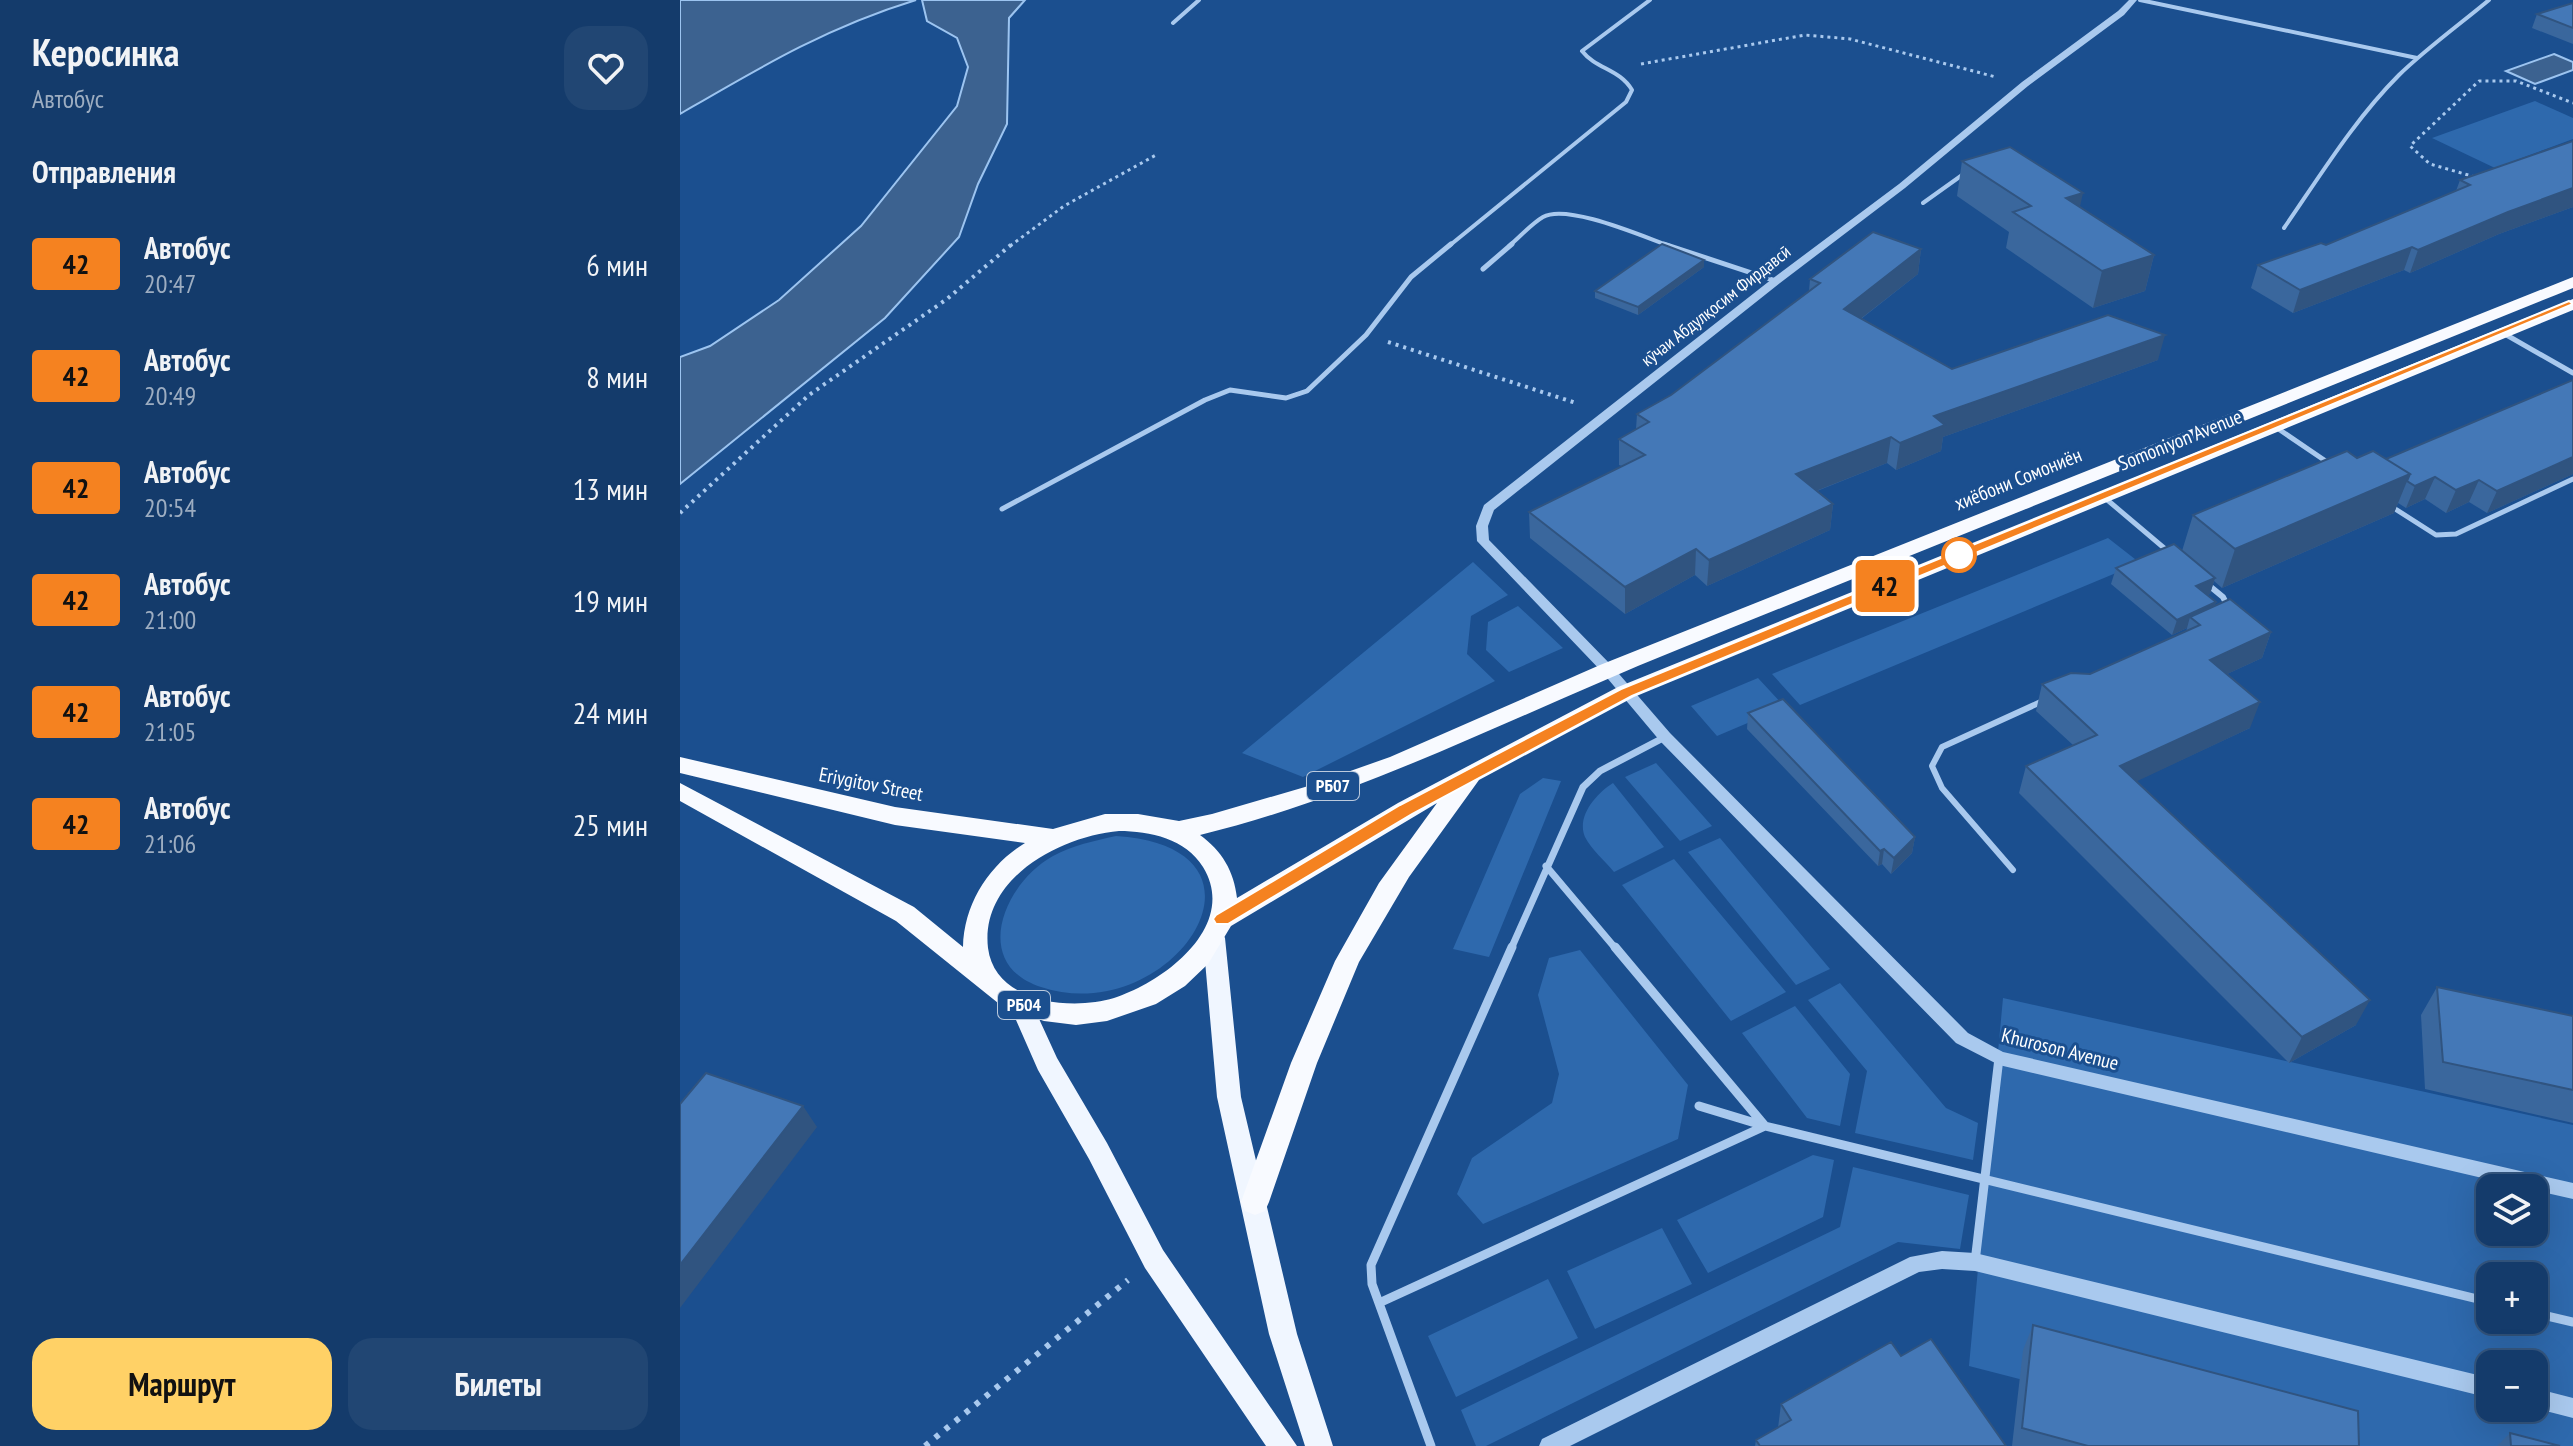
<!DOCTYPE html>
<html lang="ru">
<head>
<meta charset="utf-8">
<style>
	:root { --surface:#143b6b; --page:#214673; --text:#f1f3f6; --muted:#9dadc1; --line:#33557e; --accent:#ffd166 }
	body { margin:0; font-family:"PT Sans Narrow",sans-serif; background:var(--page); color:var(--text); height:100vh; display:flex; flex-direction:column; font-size:30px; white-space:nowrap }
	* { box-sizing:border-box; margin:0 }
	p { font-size:26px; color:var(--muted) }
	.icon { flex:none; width:44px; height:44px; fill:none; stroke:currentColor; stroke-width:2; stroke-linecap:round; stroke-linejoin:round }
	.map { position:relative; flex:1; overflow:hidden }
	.sheet { display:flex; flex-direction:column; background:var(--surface); width:680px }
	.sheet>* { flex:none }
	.badge { padding:0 16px; border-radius:6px; font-size:28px; line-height:52px }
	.tools { position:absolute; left:1796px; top:1174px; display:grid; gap:16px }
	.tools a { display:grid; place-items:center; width:72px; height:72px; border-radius:16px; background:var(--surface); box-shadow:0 8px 32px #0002,0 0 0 2px var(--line); font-size:40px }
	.map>.badge { position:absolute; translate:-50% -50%; box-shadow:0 0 0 4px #fff }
	h2 { padding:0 32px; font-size:30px; line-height:72px }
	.round { display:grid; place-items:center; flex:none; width:84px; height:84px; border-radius:24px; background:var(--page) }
	.summary { display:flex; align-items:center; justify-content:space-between; height:136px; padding:0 32px }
	h1 { font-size:38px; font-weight:800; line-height:60px }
	.primary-button { display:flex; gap:16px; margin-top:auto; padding:16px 32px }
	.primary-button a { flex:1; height:92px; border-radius:24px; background:var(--accent); color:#111; font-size:32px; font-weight:800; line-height:92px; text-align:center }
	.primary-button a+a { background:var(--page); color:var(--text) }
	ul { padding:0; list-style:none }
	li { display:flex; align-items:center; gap:24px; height:112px; padding:0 32px }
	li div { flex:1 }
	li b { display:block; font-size:30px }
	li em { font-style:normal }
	li .badge { min-width:88px; font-weight:700; text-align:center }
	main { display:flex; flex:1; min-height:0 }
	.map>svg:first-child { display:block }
	.green { fill:#2e69ad; fill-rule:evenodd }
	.water { fill:#3c6290; stroke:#9cc4f0; stroke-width:2 }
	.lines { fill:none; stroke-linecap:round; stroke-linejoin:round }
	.path-far2 { stroke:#a9c9ee; stroke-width:3; stroke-dasharray:3 4; stroke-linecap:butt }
	.path-far1 { stroke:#a9c9ee; stroke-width:4; stroke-dasharray:3 5; stroke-linecap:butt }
	.path { stroke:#a9c9ee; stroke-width:6; stroke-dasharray:5 8; stroke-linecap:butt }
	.service-far2 { stroke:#a9c9ee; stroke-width:4 }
	.service-far1 { stroke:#a9c9ee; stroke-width:5 }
	.service { stroke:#a9c9ee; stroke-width:6 }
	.pedestrian-far1 { stroke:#a9c9ee; stroke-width:7 }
	.pedestrian { stroke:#a9c9ee; stroke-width:9 }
	.tertiary { fill:#a9c9ee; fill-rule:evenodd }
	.primary { fill:#f0f6ff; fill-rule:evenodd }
	.trunk { fill:#f8faff; fill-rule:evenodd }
	.wall { fill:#3a679d }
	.shaded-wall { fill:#305480 }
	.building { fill:#4478b7; stroke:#305480; stroke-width:2 }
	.line { fill:#f58220; stroke:#fff; stroke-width:2 }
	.stop-dot { fill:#fff; stroke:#f58220; stroke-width:4 }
	.labels { text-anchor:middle; stroke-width:6; stroke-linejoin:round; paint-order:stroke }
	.far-street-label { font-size:18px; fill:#fff; stroke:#1b4f8f }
	.shield { fill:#1b4f8f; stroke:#bbcadd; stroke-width:2 }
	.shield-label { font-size:18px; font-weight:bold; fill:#fff }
	.street-label { font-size:20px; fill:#fff; stroke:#1b4f8f }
</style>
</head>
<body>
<main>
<section class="sheet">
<div class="summary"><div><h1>Керосинка</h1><p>Автобус</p></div><a class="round"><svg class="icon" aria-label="heart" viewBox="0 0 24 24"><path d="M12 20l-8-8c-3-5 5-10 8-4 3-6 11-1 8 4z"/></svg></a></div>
<h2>Отправления</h2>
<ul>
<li><span class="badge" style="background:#f58220;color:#111">42</span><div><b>Автобус</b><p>20:47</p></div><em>6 мин</em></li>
<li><span class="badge" style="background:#f58220;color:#111">42</span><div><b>Автобус</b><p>20:49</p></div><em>8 мин</em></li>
<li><span class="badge" style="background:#f58220;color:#111">42</span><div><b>Автобус</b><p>20:54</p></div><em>13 мин</em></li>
<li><span class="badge" style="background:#f58220;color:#111">42</span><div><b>Автобус</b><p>21:00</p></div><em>19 мин</em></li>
<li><span class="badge" style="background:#f58220;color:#111">42</span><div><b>Автобус</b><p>21:05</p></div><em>24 мин</em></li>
<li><span class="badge" style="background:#f58220;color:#111">42</span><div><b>Автобус</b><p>21:06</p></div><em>25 мин</em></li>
</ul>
<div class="primary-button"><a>Маршрут</a><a>Билеты</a></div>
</section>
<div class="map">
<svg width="1893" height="1446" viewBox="0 0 1893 1446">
	<rect width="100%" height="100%" fill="#1b4f8f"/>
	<path class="green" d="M1855,101l38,17v21l-78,29 -63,-30z
		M1428,538l32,25 -340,142 -28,-31z
		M793,562l35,33 -37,21 -4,38 28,27 -192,96 -61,-24z
		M838,606l45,42 -54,24 -23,-22 2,-28z
		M1078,678l27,29 -68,29 -26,-30z
		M976,763l56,63 -32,15 -55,-64z
		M863,778l18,3 -72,176 -36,-8 67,-155z
		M933,783l51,64 -50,25c-9,-11 -23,-23 -29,-35 -9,-21 12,-44 28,-54z
		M436,836c178,12 55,194 -75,151 -71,-23 -37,-104 12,-131 20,-11 41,-15 63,-20z
		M1040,838l110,131 -34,16 -108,-133z
		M994,859l112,133 -55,29 -109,-136z
		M900,950l108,135 -10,54 -195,85 -26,-30 15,-36 80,-55 7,-29 -21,-79 11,-37z
		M1160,983l106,125 32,15 -5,37 -118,-27 12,-62 -59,-71z
		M1323,998l570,127v321h-294l-310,-80zM1810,1188h44v44h-44zM1810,1276h44v44h-44zM1810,1364h44v44h-44z
		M1115,1006l55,68 -10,52 -33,-8 -65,-85z
		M1133,1155l21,5 -11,57 -115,56 -31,-53z
		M1173,1167l116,28 -9,54 -62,-7 -412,204h-10l-15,-36 379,-183z
		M982,1228l30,56 -97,45 -28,-58z
		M868,1279l30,59 -122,59 -28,-61z"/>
	<path class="water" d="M0,0h236c-89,27 -157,68 -236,114z
		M242,0h103l-16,18 -2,106 -29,60 -19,53 -74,81 -205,166v-127l30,-11 69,-46 82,-74 96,-120 11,-39 -11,-29 -30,-17z
		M1874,54l19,8v8l-38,14 -29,-13z"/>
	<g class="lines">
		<path class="path-far2" d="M961,64l164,-29 45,4 146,38
			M1795,177l-45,-13 -20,-18 69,-65h37l57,22
			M330,246l54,-40 92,-51"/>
		<path class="path-far1" d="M708,342l188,61
			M0,513l129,-118 138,-96 65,-55"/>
		<path class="path" d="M245,1446l203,-166"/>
		<path class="service-far2" d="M1460,0l277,58
			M493,23l26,-23
			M1243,203l42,-30
			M1604,228c36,-52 70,-108 115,-153 28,-27 60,-50 90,-75
			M769,246l177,-144 6,-12c-12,-21 -36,-21 -50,-39l68,-51
			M829,246c11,-9 22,-22 34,-29 24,-14 101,20 127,29"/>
		<path class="service-far1" d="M984,244l112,37
			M803,269l29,-25
			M1823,333l70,40
			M1597,428l53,36
			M1425,498l65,55
			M1709,505l47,30 20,-1 117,-55
			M322,509l203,-109 25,-10 56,8 21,-7 59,-56 45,-58 40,-33"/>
		<path class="service" d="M1526,583l17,14 5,10
			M1333,870l-71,-82 -10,-22 10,-19 101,-46"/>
		<path class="pedestrian-far1" d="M866,866l70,83
			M831,949l72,-162 17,-16 65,-34"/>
		<path class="pedestrian" d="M1019,1106l66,20 725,176
			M1295,1262l24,-204
			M699,1303l386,-177 -150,-179
			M1854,1313l39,9
			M751,1446l-59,-162 -1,-19 141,-318"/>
		<path class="tertiary" d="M1449,0h8l-13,15 -96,71 -123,102 -125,95 -286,227 -6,16 1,14 124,127 57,66 298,300 35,19 570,131v16l-39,-9v-2h-9l-526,-123 -43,-22 -296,-302 -57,-68 -126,-132 -1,-15 8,-21 288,-226 127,-95 123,-102 96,-71z
			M1262,1251l33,2 515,125v20l-515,-127 -33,-2 -23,3 -349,174h-31l3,-7 368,-182z
			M1854,1388l39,10v20l-39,-10z"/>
		<path class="primary" d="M534,929l8,3 3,6 16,159 56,237 36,112h-28l-36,-112 -52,-237 -14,-159 3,-6z
			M341,994l8,3 28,61 50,85 56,107 134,196h-31l-121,-178 -56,-109 -51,-89 -29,-66 4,-7z"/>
		<path class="trunk" d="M1893,277v11c-299,121 -597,241 -896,362 -159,64 -310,144 -477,185 22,16 34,36 37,63l161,-95 220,-116 955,-388v11l-939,387 -155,83 -70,97 -50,85 -42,101 -48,139 -4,9 -10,4 -10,-4 -4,-9 50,-139 44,-102 44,-78 58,-80 -206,123 -23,38 -23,22 -29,18 -49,17 -31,4 -32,-4 -41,-14 -107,-86 -216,-120v-18l234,124 49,40c1,-43 26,-82 62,-104l-130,-18 -215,-52v-16l215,50 158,22 52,-15h33l41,7 33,-7 93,-27 85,-30 210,-92zM439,831c31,0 67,8 84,36 36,59 -39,115 -89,131 -43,13 -119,5 -126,-50 -8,-70 73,-112 131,-117z"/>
	</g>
	<path class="wall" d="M1893,3v41l-41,-16 5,-14z
		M1893,141v66l-74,27 -89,39 -6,-3 -111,43 -42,-25 7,-23 68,-20 130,-54 4,-11z
		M1282,161l118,46 74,48 -9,36 -52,17 -87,-60 3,-16 -52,-36z
		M1241,249l-3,25 -57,45 91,50 206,-9 -215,77 -2,14 -45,19 -9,-7 -70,28 16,13 -3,26 -123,56 -12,-11 -70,39 -95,-76 -1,-26 93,-46 -3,-1v-26l17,-10 1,-15 34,-19 138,-104 1,-12z
		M1024,267l-66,48 -43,-17v-7z
		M1893,380v94l-86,39 -18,-11 -23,11 -21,-14 -19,9 -8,-5 -4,10 -172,75 -8,-7 -4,13 -3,1 9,7 -2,4 57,26 -9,26 -35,16 23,54 -114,53 220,244 -67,38 -270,-270 7,-27 47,-21 -37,-34 6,-27 48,-10 96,-42 1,-4 -15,7 -61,-51 5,-16 66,-17 11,-36 164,-57 29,1z
		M1068,713l167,124 -3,16 -21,21 -9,-10 -4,2 -131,-137z
		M1757,987l136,29v107l-148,-34 -4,-74z
		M1353,1325l326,121h-347l11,-96z
		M1221,1356l105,90h-251l1,-6 22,-12 3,-24z
		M1830,1433l50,13h-63z"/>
	<path class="shaded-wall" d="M1893,188v19l-74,27 -89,39 8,-23 90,-38z
		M1403,193l-8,36 -9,-31z
		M1732,247l-8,23 -111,43 7,-23z
		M1241,249l-3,25 -77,60 3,-25z
		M1474,255l-9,36 -52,17 9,-37z
		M1024,260v7l-66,48v-8z
		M1485,335l-7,25 -215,77 -2,14 -45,19 4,-27 34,-27z
		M1211,437l-4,26 -94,37 3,-26z
		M1893,457v17l-86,39 10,-22z
		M1730,474l-16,39 -172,75 13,-39z
		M1755,477l-10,22 -19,9 9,-22z
		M1799,480l-10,22 -23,11 10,-23z
		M1153,504l-3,26 -123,56 2,-26z
		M1016,549l-1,26 -70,39v-27z
		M1535,578l-5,16 -18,8 4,-16z
		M1536,602l-5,15h-21l-3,11 -15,7 5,-15z
		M1591,632l-9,26 -61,28 9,-26z
		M1580,702l-10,26 -138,65 8,-27z
		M1235,837l-3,16 -21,21 3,-16z
		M1204,849l-2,15 -4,2 2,-15z
		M1690,1000l-14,25 -67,38 13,-26z
		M123,1106l14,21 -137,181v-43z"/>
	<path class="building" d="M1893,3v25l-36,-14z
		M1893,141v47l-65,24 -90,38 -6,-3 -112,43 -42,-25 63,-22 5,2 144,-60 -10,-5z
		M1330,147l73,46 -17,5 88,57 -52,16 -89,-59 18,-6 -69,-45z
		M1193,232l48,17 -77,60 108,60 156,-54 57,20 -231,81 11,9 -45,18 -9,-6 -95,37 37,30 -124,56 -13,-11 -71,38 -96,-75 116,-57 -26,-16 30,-17 -12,-8 34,-19 149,-112 -10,-4z
		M982,244l42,16 -66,47 -43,-16z
		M1893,380v77l-76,34 -18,-11 -23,10 -21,-13 -20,9 -8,-5 3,-7 -24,-15z
		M1667,451l10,7 16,-7 37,23 -175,75 -42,-34z
		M1494,544l41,34 -19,8 20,16 -39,18 -61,-52z
		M1550,599l41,33 -61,28 50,42 -140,64 250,234 -68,37 -276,-271 71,-31 -55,-51 29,-11 19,1 110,-49 -10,-8z
		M1103,699l132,138 -21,21 -10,-9 -4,2 -132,-138z
		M1757,987l136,29v74l-130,-28z
		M26,1073l97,33 -123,159v-161z
		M1353,1325l325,86 1,35h-271l-66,-18z
		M1251,1339l75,107h-246l-4,-6 35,-20 -10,-16 110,-62 10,14z
		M1830,1433l50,13h-49z"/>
	<path class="line" d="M1889,301l4,3 -941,392 -220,118 -184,110h-12l-3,-5 3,-4 184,-110 221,-116z"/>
	<circle class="stop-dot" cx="1279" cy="555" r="16"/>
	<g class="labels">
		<g class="far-street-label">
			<text transform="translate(1036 306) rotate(-38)" y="6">кӯчаи Абдулқосим Фирдавсӣ</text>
		</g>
		<g class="shield">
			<rect x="627" y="772" width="52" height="28" rx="6"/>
			<rect x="318" y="991" width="52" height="28" rx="6"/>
		</g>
		<g class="shield-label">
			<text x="653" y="792">РБ07</text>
			<text x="344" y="1011">РБ04</text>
		</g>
		<g class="street-label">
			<text transform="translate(1500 440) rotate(-22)" y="7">Somoniyon Avenue</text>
			<text transform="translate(1338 479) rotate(-22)" y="7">хиёбони Сомониён</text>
			<text transform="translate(191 784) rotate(11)" y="7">Eriygitov Street</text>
			<text transform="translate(1380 1049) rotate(14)" y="7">Khuroson Avenue</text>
		</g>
	</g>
</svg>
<div class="tools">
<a><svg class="icon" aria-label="layers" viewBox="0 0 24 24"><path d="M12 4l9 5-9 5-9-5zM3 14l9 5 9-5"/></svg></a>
<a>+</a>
<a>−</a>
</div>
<b class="badge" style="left:1205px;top:586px;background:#f58220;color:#111">42</b>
</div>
</main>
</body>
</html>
